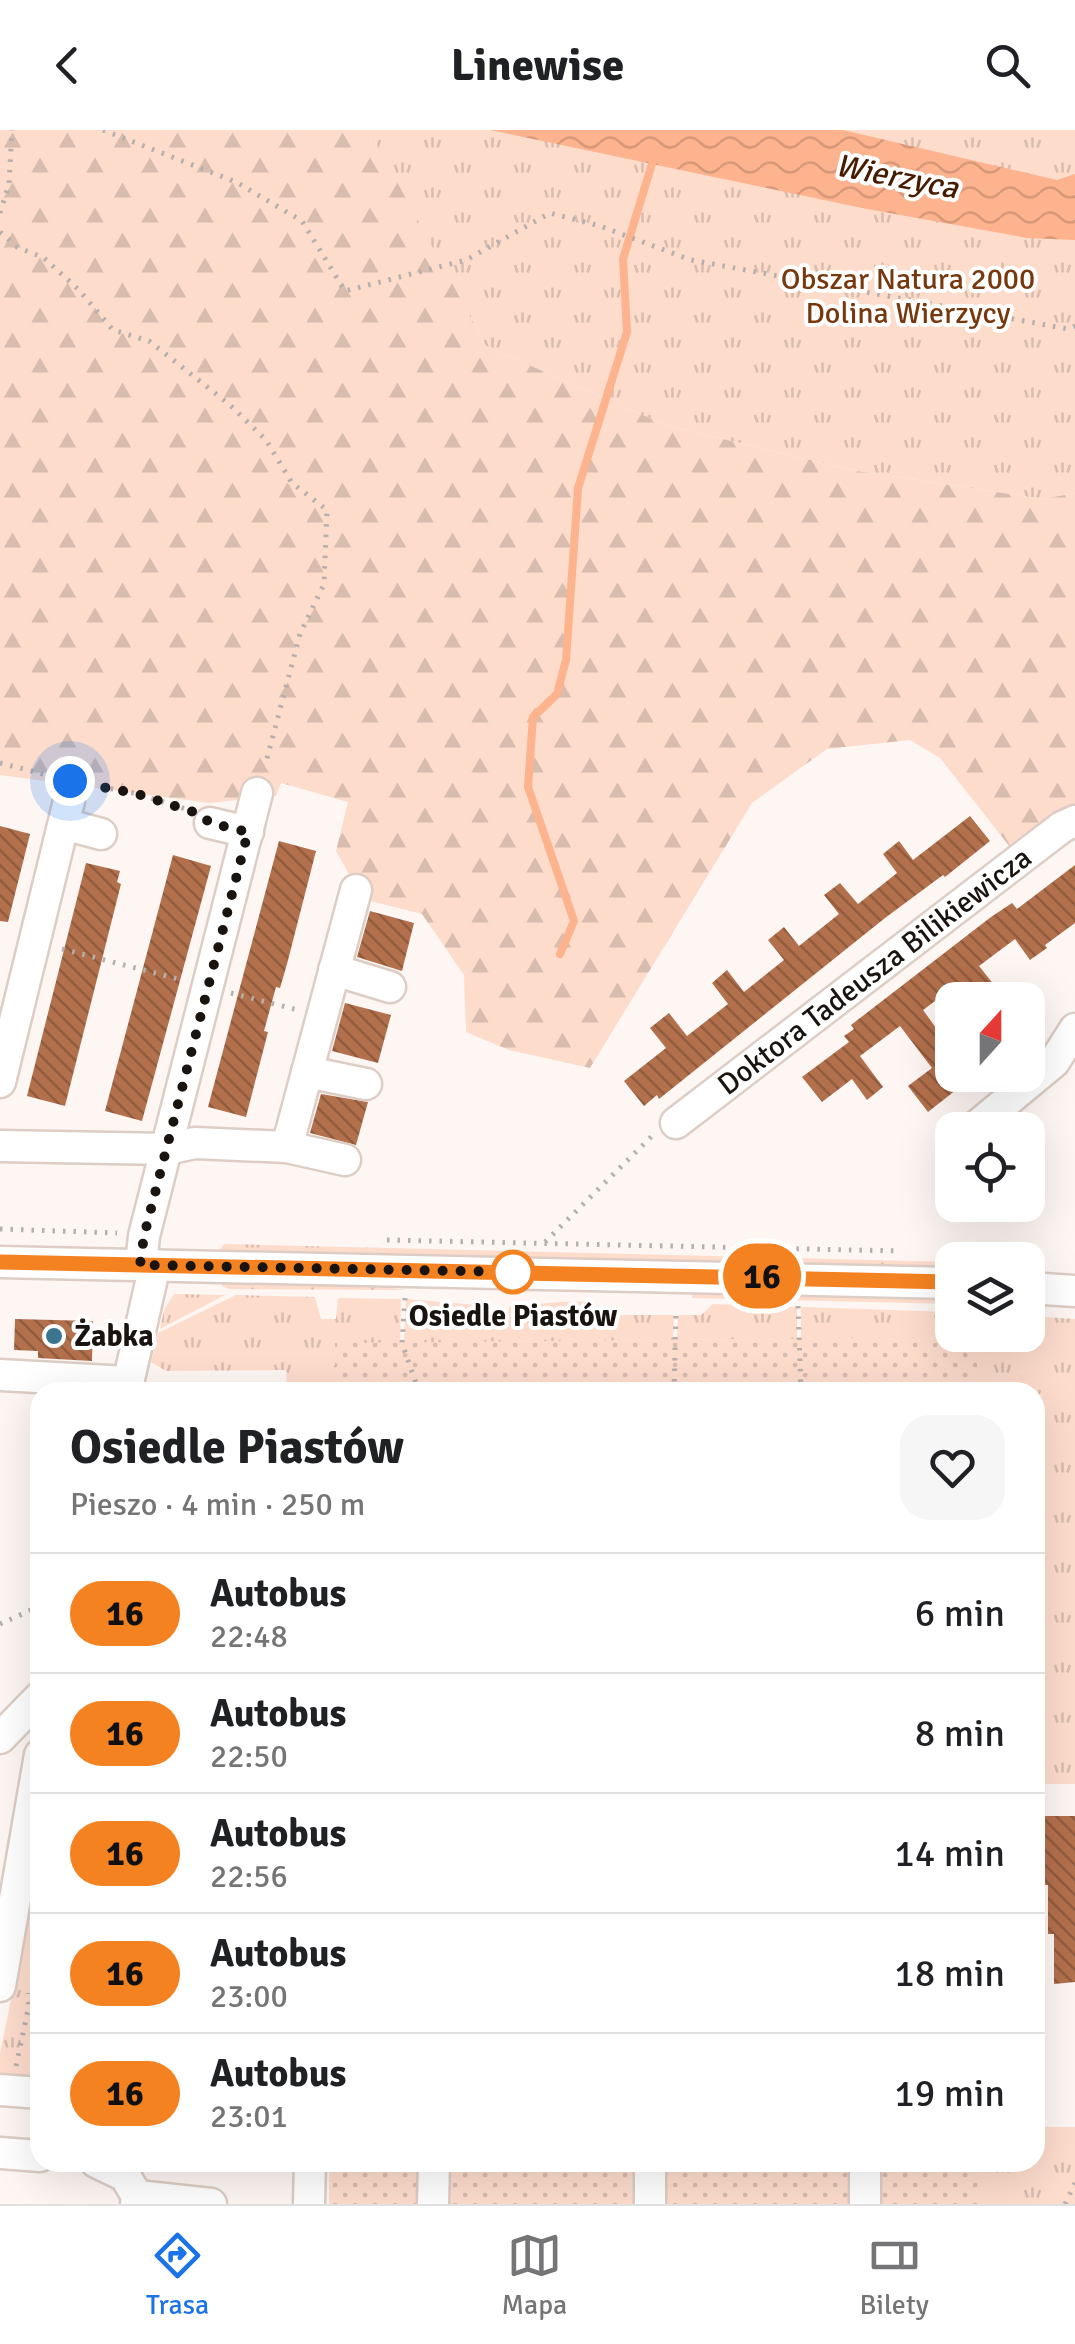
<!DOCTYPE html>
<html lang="pl">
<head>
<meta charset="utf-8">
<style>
	:root { --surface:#fff; --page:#f6f6f6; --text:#202124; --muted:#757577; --line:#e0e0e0; --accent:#1a73e8 }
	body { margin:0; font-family:Signika,sans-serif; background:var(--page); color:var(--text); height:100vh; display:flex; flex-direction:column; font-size:38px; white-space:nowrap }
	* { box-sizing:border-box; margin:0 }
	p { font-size:32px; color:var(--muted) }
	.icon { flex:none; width:55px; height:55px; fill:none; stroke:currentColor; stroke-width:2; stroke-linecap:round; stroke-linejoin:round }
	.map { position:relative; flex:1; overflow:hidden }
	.drawer { position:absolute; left:30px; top:1252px; width:1015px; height:790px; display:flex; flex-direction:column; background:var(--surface); border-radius:30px; box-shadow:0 10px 40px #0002 }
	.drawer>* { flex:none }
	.badge { padding:0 20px; border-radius:32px; font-size:35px; line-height:65px }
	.needle { width:65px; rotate:21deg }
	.buttons { position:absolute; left:935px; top:852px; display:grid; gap:20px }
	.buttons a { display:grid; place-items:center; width:110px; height:110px; border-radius:20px; background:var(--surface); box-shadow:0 10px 40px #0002; font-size:50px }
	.you { position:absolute; width:50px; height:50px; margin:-25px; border:8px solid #fff; border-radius:50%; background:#1a73e8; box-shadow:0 0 0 15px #1a73e833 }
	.map>.badge { position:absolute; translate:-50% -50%; box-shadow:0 0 0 5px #fff }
	.round { display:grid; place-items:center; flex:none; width:105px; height:105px; border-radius:30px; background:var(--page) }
	.overview { display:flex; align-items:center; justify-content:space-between; height:170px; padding:0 40px }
	h1 { font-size:48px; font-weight:800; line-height:75px }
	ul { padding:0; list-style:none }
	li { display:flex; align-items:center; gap:30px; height:120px; padding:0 40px; border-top:2px solid var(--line) }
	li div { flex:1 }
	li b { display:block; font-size:38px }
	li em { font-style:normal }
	li .badge { min-width:110px; font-weight:700; text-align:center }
	header { display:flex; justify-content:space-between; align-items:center; height:130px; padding:0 40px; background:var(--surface); font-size:45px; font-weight:800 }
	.dock { display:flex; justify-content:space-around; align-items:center; height:140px; border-top:2px solid var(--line); background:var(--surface); font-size:28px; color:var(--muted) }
	.dock a { display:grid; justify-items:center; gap:5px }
	.dock .selected { color:var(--accent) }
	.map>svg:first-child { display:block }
	.grass { fill:url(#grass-tufts) }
	.forest { fill:url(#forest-firs) }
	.garden { fill:url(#garden-dots) }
	.water { fill:url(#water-waves) }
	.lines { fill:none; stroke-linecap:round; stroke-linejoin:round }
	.stream { stroke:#fcb38e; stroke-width:8 }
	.building { fill:url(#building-back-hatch) }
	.minor-casing { stroke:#ddcdc4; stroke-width:35 }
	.path { stroke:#b6afac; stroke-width:5; stroke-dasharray:2.5 8; stroke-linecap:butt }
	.minor { stroke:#fff; stroke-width:30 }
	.line-casing { stroke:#fff; stroke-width:22 }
	.line { stroke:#f58220; stroke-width:15 }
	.walk { stroke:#1a1411; stroke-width:10; stroke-dasharray:0 18 }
	.stop-dot { fill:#fff; stroke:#f58220; stroke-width:5 }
	.poi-dot { fill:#3b758e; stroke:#fff; stroke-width:4 }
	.labels { text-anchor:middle; stroke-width:8; stroke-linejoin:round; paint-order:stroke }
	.park-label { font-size:30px; fill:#78380e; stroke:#fff }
	.street-label { font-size:30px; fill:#1a1411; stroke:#fff }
	.stop-label { font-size:30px; font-weight:bold; fill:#1a1411; stroke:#fff }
	.poi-label { font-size:30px; font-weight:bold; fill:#1a1411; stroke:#fff; text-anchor:start }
	.water-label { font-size:32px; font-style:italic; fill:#471b00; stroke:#fff }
</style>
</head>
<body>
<header><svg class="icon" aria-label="back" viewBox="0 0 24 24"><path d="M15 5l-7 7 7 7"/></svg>Linewise<svg class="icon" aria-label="search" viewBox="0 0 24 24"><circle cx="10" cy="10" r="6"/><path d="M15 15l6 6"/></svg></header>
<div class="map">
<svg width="1075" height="2074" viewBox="0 0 1075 2074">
	<defs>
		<pattern id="grass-tufts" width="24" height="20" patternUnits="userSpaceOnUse" patternTransform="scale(2.5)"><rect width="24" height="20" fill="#fddccc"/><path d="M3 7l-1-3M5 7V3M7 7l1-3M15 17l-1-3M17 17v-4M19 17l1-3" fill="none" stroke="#d8bcae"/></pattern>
		<pattern id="forest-firs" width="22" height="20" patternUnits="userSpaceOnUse" patternTransform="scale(2.5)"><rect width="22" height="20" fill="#fddccc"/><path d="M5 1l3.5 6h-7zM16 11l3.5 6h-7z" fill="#d8bcae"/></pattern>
		<pattern id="garden-dots" width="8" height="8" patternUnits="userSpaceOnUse" patternTransform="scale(2.5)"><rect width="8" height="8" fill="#fddccc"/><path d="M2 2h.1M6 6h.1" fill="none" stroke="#d8bcae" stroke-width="1.8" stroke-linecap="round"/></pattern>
		<pattern id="water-waves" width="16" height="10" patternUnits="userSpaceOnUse" patternTransform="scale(2.5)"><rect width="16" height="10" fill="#fcb38e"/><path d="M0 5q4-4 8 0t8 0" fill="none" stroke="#d79979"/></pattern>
		<pattern id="building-back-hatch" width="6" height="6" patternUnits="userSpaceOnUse" patternTransform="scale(2.5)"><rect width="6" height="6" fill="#b3704c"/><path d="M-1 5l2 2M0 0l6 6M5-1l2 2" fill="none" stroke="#915b3e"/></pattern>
	</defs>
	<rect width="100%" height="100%" fill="#fdf6f3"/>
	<path class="grass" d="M176,0h899v363l-33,6 -185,-28 -189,-45 -182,-80 -18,-33z
		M224,1114l728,18v6l-734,-16z
		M222,1150l131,3 53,7 -177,-1 -7,-3z
		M693,1159l259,8v7l-260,-6z
		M174,1164l51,1 -65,34 4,-19z
		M236,1165l79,2 6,22h15l2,-21 63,1 -1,44 -64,1 -1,48h-48l-1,-22 -120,1 -15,-9 7,-29z
		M406,1169l83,7 1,6h18l2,-6c27,-1 52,-6 80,-4l13,13h71l-1,25 -269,3z
		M713,1174l84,3v32l-120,1 1,-25h23z
		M801,1177l151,5v23h76v-19l47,3v465h-40v-392h-58v-54l-176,1z
		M40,1727v224l-40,-3v-24z
		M1035,1997h40v77h-92v-41l52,-1z"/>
	<path class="forest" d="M0,0h369l117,216 182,80 189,45 185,28 33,-6v315l-65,39 -70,-89 -30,-18 -83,9 -75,54 -162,265 -81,-18 -43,-18 -2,-57 -42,-61 -59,-15 -27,-48 12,-49 -67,-19 -5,13 -67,7 -209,-28z"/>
	<path class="garden" d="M977,1207v55h-642v-49z
		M329,2033h654v41h-654z"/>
	<path class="water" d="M490,0h353l214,50 18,-6v66l-48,-2 -165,-30z"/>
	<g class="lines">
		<path class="stream" d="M560,824l14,-33 -46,-134 5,-70 24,-23 9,-34 12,-172 49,-156 -4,-73 32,-105"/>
	</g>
	<path class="building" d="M970,686l20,25 -45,36 -2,-2 -58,43 -226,181 -2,-4 -13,11 -20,-25 42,-33 -16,-20 19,-15 18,23 41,-32 -16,-21 15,-13 17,22 40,-32 -16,-20 16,-13 15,19 40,-32 -15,-19 16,-12 18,21 39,-31 -14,-19 16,-13 14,19z
		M0,696l30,8 -22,88 -8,-1z
		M279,711l37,10 -29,113 -7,24 -4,-1 -12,44 4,1 -22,85 -38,-10z
		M173,725l38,11 -69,255 -37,-10z
		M86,733l34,8 -3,11 4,2 -56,222 -38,-10z
		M1075,735v58l-30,22 2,3 -17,12 -15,-21 -36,27 27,34h-36l-12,-16 -35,26 29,40v25h23l-47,37 -20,-26 24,-18 -32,-42 -40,30 23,31 -16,13 -15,-21 -30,23 -20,-25 47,-35 -5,-6 10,-7 -3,-4 140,-108 21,-14 5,6z
		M370,781l44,12 -12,48 -45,-14z
		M345,873l46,12 -13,48 -46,-12z
		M321,964l47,8 -12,43 -46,-12z
		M15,1189l78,2 -1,40 -54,-3v-7l-24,-1z
		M1042,1686h33v166l-21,2v-50h-6v-49h-5z"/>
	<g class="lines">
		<defs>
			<g id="minor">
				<path d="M210,693l38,9"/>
				<path d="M64,694l37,10"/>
				<path d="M334,840l56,17"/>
				<path d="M307,942l59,12"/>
				<path d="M0,952l69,-281"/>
				<path id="s1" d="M676,993l386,-296 13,-6"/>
				<path d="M972,1000l82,-68 21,-33"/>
				<path d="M0,1016l167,3 28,-6 92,4 69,-257"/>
				<path d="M287,1017l58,13"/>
				<path d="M0,1132l952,21"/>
				<path d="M141,1135l3,-29 113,-443"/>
				<path d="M1028,1158l47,3"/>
				<path d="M0,1245l128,7"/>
				<path d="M126,1262l29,-127"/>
				<path d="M0,1608l40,-41"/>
				<path d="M0,1856l40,-231"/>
				<path d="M0,1960l40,3"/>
				<path d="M0,2023l40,3"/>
				<path d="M96,2032l29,14 12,20"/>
				<path d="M650,2032v42"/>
				<path d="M865,2032v42"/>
				<path d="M136,2074l1,-8 74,8"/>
				<path d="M309,2074l1,-42"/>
				<path d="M433,2074l1,-42"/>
			</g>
		</defs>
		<use href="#minor" class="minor-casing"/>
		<path class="path" d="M103,0l133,52 66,39 43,70 121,-31 84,-47 50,13 91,34 377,69 7,-3
			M0,83l9,-29 3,-54
			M0,102l17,15 27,11 35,32 34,40 36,11 81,64 36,35 26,43 35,27 -3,74 -24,50 -35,132
			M0,633l55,14
			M90,655l44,8 52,16
			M62,819l120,31
			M231,863l67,17
			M0,1099l117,4
			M387,1110l514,11
			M545,1112l108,-107
			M957,1124l69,5
			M405,1168l-3,45 17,49
			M798,1176l3,86
			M674,1262l2,-81
			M0,1494l40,-18
			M16,1936l13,-61 -1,-12
			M1065,2074l10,-21"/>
		<use href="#minor" class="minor"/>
	</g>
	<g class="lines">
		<defs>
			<path id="line" d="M0,1132l952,20"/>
		</defs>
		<use href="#line" class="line-casing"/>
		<use href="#line" class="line"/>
		<path class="walk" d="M70,651l64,12 66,21 10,9 38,9 -104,404 -4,29 373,7"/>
	</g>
	<circle class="stop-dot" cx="513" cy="1142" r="20"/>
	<circle class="poi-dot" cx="54" cy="1206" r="10"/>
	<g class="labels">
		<g class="park-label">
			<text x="908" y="159">Obszar Natura 2000<tspan x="908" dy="34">Dolina Wierzycy</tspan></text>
		</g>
		<g class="street-label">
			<text dy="10" stroke="none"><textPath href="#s1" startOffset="250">Doktora Tadeusza Bilikiewicza</textPath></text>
		</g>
		<g class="stop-label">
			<text x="513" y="1196">Osiedle Piastów</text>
		</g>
		<g class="poi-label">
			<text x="74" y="1216">Żabka</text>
		</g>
		<g class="water-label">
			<text transform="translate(897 46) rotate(11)" y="11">Wierzyca</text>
		</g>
	</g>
</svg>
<div class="buttons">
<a><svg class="needle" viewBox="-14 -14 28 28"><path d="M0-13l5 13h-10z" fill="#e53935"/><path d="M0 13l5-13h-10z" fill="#757577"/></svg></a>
<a><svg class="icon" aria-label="locate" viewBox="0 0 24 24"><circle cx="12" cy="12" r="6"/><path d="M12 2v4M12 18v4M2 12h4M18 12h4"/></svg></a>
<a><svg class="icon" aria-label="layers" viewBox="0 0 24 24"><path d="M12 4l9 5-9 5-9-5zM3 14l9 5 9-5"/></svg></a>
</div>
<div class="you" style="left:70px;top:651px"></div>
<b class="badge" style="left:762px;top:1146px;background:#f58220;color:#111">16</b>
<section class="drawer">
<div class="overview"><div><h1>Osiedle Piastów</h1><p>Pieszo · 4 min · 250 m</p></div><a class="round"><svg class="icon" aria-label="heart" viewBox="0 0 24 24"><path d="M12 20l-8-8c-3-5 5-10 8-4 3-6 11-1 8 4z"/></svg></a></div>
<ul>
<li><span class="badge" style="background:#f58220;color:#111">16</span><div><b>Autobus</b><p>22:48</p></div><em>6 min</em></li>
<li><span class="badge" style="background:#f58220;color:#111">16</span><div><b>Autobus</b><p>22:50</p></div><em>8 min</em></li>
<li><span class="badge" style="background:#f58220;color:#111">16</span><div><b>Autobus</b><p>22:56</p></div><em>14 min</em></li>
<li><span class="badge" style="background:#f58220;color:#111">16</span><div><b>Autobus</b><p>23:00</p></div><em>18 min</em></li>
<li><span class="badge" style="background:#f58220;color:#111">16</span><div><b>Autobus</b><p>23:01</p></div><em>19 min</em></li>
</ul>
</section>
</div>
<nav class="dock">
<a class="selected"><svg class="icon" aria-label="directions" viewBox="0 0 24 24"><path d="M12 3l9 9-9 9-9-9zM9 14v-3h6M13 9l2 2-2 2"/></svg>Trasa</a>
<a><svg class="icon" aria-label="map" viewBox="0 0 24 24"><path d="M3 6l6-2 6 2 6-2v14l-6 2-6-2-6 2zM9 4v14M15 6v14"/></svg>Mapa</a>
<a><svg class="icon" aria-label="tickets" viewBox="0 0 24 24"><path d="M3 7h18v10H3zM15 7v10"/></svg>Bilety</a>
</nav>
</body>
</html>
